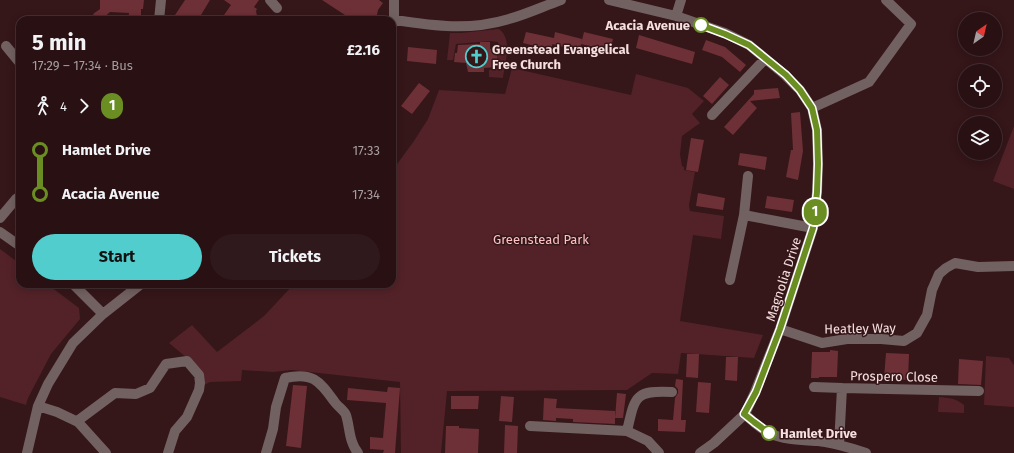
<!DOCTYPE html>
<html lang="en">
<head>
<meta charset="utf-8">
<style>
	:root { --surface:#281013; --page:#30191c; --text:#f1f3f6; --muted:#a59da0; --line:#443033; --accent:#52cdcd }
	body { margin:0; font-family:"Fira Sans",sans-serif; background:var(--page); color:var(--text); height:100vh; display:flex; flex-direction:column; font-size:15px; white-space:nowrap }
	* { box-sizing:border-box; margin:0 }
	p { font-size:13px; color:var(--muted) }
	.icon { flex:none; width:22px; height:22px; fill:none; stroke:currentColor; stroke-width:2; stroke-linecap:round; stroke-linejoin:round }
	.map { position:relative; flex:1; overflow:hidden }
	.drawer { position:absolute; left:16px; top:16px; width:380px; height:272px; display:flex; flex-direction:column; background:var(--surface); border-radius:12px; box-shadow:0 2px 10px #0003,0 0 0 1px var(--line) }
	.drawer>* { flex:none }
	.badge { padding:0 8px; border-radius:13px; font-size:14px; line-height:26px }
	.needle { width:26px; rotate:34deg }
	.buttons { position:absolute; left:958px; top:12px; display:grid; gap:8px }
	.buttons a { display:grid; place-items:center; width:44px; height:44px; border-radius:50%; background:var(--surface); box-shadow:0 2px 10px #0003,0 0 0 1px var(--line); font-size:20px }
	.map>.badge { position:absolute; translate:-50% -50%; box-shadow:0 0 0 2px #fff }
	.legs { display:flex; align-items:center; gap:6px; height:44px; padding:0 16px; font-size:13px }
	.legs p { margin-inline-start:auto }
	.head { display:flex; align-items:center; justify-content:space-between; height:68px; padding:0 16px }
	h1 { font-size:22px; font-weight:700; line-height:30px }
	.primary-button { display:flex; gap:8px; margin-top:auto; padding:8px 16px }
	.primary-button a { flex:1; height:46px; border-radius:24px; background:var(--accent); color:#111; font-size:16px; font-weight:700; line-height:46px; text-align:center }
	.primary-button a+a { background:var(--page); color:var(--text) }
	ul { padding:0 16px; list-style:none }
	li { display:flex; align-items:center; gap:14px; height:44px; font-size:15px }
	li i { display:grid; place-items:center; width:6px; height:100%; margin:0 5px; background:currentColor }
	li i::after { content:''; width:10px; height:10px; margin:-5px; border:3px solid; border-radius:50%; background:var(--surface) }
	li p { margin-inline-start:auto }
	li:first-child i { background:linear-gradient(#0000 50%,currentColor 0) }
	li:last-child i { background:linear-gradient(currentColor 50%,#0000 0) }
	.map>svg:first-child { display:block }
	.green { fill:#522228 }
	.building { fill:#6d3037 }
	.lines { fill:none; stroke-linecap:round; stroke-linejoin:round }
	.minor { stroke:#726161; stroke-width:10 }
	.line-1-casing { stroke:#fff; stroke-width:9 }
	.line-1 { stroke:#6b8e23; stroke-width:6 }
	.stop-1-dot { fill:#fff; stroke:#6b8e23; stroke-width:2 }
	.labels { text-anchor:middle; stroke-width:3; stroke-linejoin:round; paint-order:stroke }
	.stop-label { font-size:13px; font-weight:bold; fill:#f5dfdf; stroke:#351619; text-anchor:end }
	.poi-label { font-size:13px; font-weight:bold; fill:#f5dfdf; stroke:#351619; text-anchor:start }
	.park-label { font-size:13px; fill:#fec1c4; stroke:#351619 }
	.street-label { font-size:13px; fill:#f5dfdf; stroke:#351619 }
</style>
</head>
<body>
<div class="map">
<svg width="1014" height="453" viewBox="0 0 1014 453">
	<rect width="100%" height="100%" fill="#351619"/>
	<path class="green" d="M499,29c14,10 6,34 4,49l-14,-1v-7l9,-2v-26l-7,-1 -35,3 -3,16h-6l3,-27h11z
		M512,68l119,27 5,-21 52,14 16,13 -12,13 8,9 -18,13 -2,18 2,12 2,1v3l11,2 -6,33 1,6 34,5 -3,23 -28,-4 -13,86 83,14 -9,23 -73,-5 -3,21 -26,-1 -25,17 -180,1 -6,62h-40l-1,-71 -108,-12 -19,2 -31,-2 -1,11 -31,1 -10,5 -13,-29 -18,-15 23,-18 25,27 47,-36 30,-32h98v-113l22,-30 14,-22 11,-29 66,4z
		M1014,126v63l-21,-8z
		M0,249l20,15v20h27l32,24 1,11 -29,35 -23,44 -2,7 -26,-8z
		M986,356l23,2 5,7v42l-30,-2z
		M939,397c10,1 17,1 25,8v8l-26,-1z"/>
	<path class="building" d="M100,0h44l-1,9h-2v11h-13l1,-7 -19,-1 -9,8h-3l-5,-6 7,-5z
		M185,0h25l-12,20h-15l-8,-5z
		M224,0h35l-5,7 3,2 -1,2 1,5 -3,4h-23l-7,-5 7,-10z
		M322,0h57l4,3 -5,7 -2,10h-34l3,-5z
		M526,32l28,6 1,-6 27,7 -2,12 -28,-7 1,-2 -2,8 -28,-7z
		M584,32l29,7 -3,12 -29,-7z
		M639,35l56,17 -3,12 -56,-16z
		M706,40l19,7 21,18 -6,7 -18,-15 -20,-7z
		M480,42h10v7h7l1,18 -14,1v4h-16l-2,-9 -12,-1 1,-9h2l1,-8 22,-1z
		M408,47l29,3 -1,14 -29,-3z
		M720,77l9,8 -17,19 -9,-8z
		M419,83l11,8 -18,23 -11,-8z
		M778,88l2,10 -30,3 7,7 -24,27 -9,-8 30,-33v-4z
		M800,112l3,39 -5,29 -12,-3 5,-27h2l-2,-37z
		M691,138l13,2 -6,32 -12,-2z
		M740,153l27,4 -2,13 -27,-5z
		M698,193l27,5 -2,12 -27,-4z
		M767,196l27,4 -2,12 -27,-4z
		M830,350l8,1 -1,26h-18v1h-8l1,-26h18z
		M886,353l23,1 -1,26 -24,-2z
		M687,354h12l-1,24 -12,-1z
		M726,357h12l-1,24 -12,-1z
		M959,359l24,2 -2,24 -23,-1z
		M676,379l7,1 -2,40h5l-1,12 -27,-1v-12l15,1 2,-22 3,-5v-4l-3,-3z
		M698,382l13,1 -2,30 -13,-1z
		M293,385l14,1 -6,62 -15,-2z
		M388,387l12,1 -5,65h-12l1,-3 -14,-1v-12l13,1 3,-35 -39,-3 1,-12 39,4z
		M617,393l9,1 -3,24h-8z
		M451,396h28l-1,13h-27z
		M501,396l13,1 -2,25 -13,-1z
		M544,398l13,1 -1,9 59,3v13l-42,-2v-3l-17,-1v3l-13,-1z
		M505,425l13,1 -1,27h-13z
		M446,426h13v2l20,1 -1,24h-33z"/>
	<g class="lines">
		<path class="minor" d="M270,0l7,8
			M609,0l67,16 49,17 24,12 36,30 15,15 12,18 5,22 1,34 -1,28 -4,36 -33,101 -25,63 -10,22 -31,29 -14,10
			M676,16l5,-16
			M159,20l2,-20
			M394,20c41,6 75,11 115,-1 18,-5 35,-13 52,-19
			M392,26l2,-6v-20
			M6,46l14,17
			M812,108l57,-26 42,-58 -25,-24
			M712,115l53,-56
			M744,215l69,13
			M0,218l16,-19 4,-3
			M0,232l20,14
			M730,280l14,-65 4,-39
			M73,284l30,30
			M780,329l42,14 25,-4h34l23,2 13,-8 10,-18 5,-25 7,-16 7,-6 9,-5 23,4 36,-1
			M814,387l28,1
			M38,406l19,6 21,10 28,31
			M745,414c7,7 15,14 24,19 15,7 32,7 49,8 16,2 33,7 48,12
			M78,422l2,-3 35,-26 21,1 14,-6 16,-24 21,-3 12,14 1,8 -1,7 -12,27 -12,14 -7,22
			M530,426l97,5 21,10 11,12
			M627,431c8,-34 7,-41 45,-39
			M839,445l3,-57 137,3
			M27,453l11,-47 10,-22 25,-41 30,-29 38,-30
			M266,453l7,-24 3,-22 9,-29c27,-6 34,2 49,23 3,5 10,9 12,14 4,13 3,27 12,38"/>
	</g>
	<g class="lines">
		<defs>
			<path id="line-1" d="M701,25l24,9 24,11 37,30 14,15 12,18 5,22 1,34 -1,28 -4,36 -33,101 -24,63 -12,22 10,8 15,11"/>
		</defs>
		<use href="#line-1" class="line-1-casing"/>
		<use href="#line-1" class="line-1"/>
	</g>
	<defs>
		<symbol id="church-ring" viewBox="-11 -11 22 22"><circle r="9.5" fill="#351619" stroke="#52cdcd" stroke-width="1.5"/><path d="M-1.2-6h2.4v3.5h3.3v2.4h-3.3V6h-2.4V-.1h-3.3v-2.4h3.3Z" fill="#52cdcd"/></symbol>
	</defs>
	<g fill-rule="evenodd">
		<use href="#church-ring" x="464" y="44" width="25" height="25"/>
	</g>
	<g class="stop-1-dot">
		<circle cx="701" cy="25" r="7"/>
		<circle cx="769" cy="433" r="7"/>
	</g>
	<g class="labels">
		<g class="stop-label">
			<text x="690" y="30">Acacia Avenue</text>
			<text x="780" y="438" text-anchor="start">Hamlet Drive</text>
		</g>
		<g class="poi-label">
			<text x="492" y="54">Greenstead Evangelical<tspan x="492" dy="15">Free Church</tspan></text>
		</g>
		<g class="park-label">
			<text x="541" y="244">Greenstead Park</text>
		</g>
		<g class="street-label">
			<text transform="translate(783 279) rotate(-72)" y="5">Magnolia Drive</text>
			<text transform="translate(860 328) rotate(-1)" y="5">Heatley Way</text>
			<text transform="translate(894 376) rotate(1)" y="5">Prospero Close</text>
		</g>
	</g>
</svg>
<div class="buttons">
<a><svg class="needle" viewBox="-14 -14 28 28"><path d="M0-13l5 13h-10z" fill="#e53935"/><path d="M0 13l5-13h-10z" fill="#a59da0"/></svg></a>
<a><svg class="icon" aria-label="locate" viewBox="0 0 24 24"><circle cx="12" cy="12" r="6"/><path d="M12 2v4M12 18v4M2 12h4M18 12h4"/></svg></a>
<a><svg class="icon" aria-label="layers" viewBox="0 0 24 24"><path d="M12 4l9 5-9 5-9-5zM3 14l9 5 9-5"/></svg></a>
</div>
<b class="badge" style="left:815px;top:212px;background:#6b8e23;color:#fff">1</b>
<section class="drawer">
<div class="head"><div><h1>5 min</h1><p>17:29 – 17:34 · Bus</p></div><b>£2.16</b></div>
<div class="legs"><svg class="icon" aria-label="walk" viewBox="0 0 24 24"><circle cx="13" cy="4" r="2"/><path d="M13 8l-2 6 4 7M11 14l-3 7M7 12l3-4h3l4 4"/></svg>4<svg class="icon" aria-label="forward" viewBox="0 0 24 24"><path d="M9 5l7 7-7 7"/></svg><b class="badge" style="background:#6b8e23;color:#fff">1</b></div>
<ul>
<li><i style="color:#6b8e23"></i><b>Hamlet Drive</b><p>17:33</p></li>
<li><i style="color:#6b8e23"></i><b>Acacia Avenue</b><p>17:34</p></li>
</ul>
<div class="primary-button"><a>Start</a><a>Tickets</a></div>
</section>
</div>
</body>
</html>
